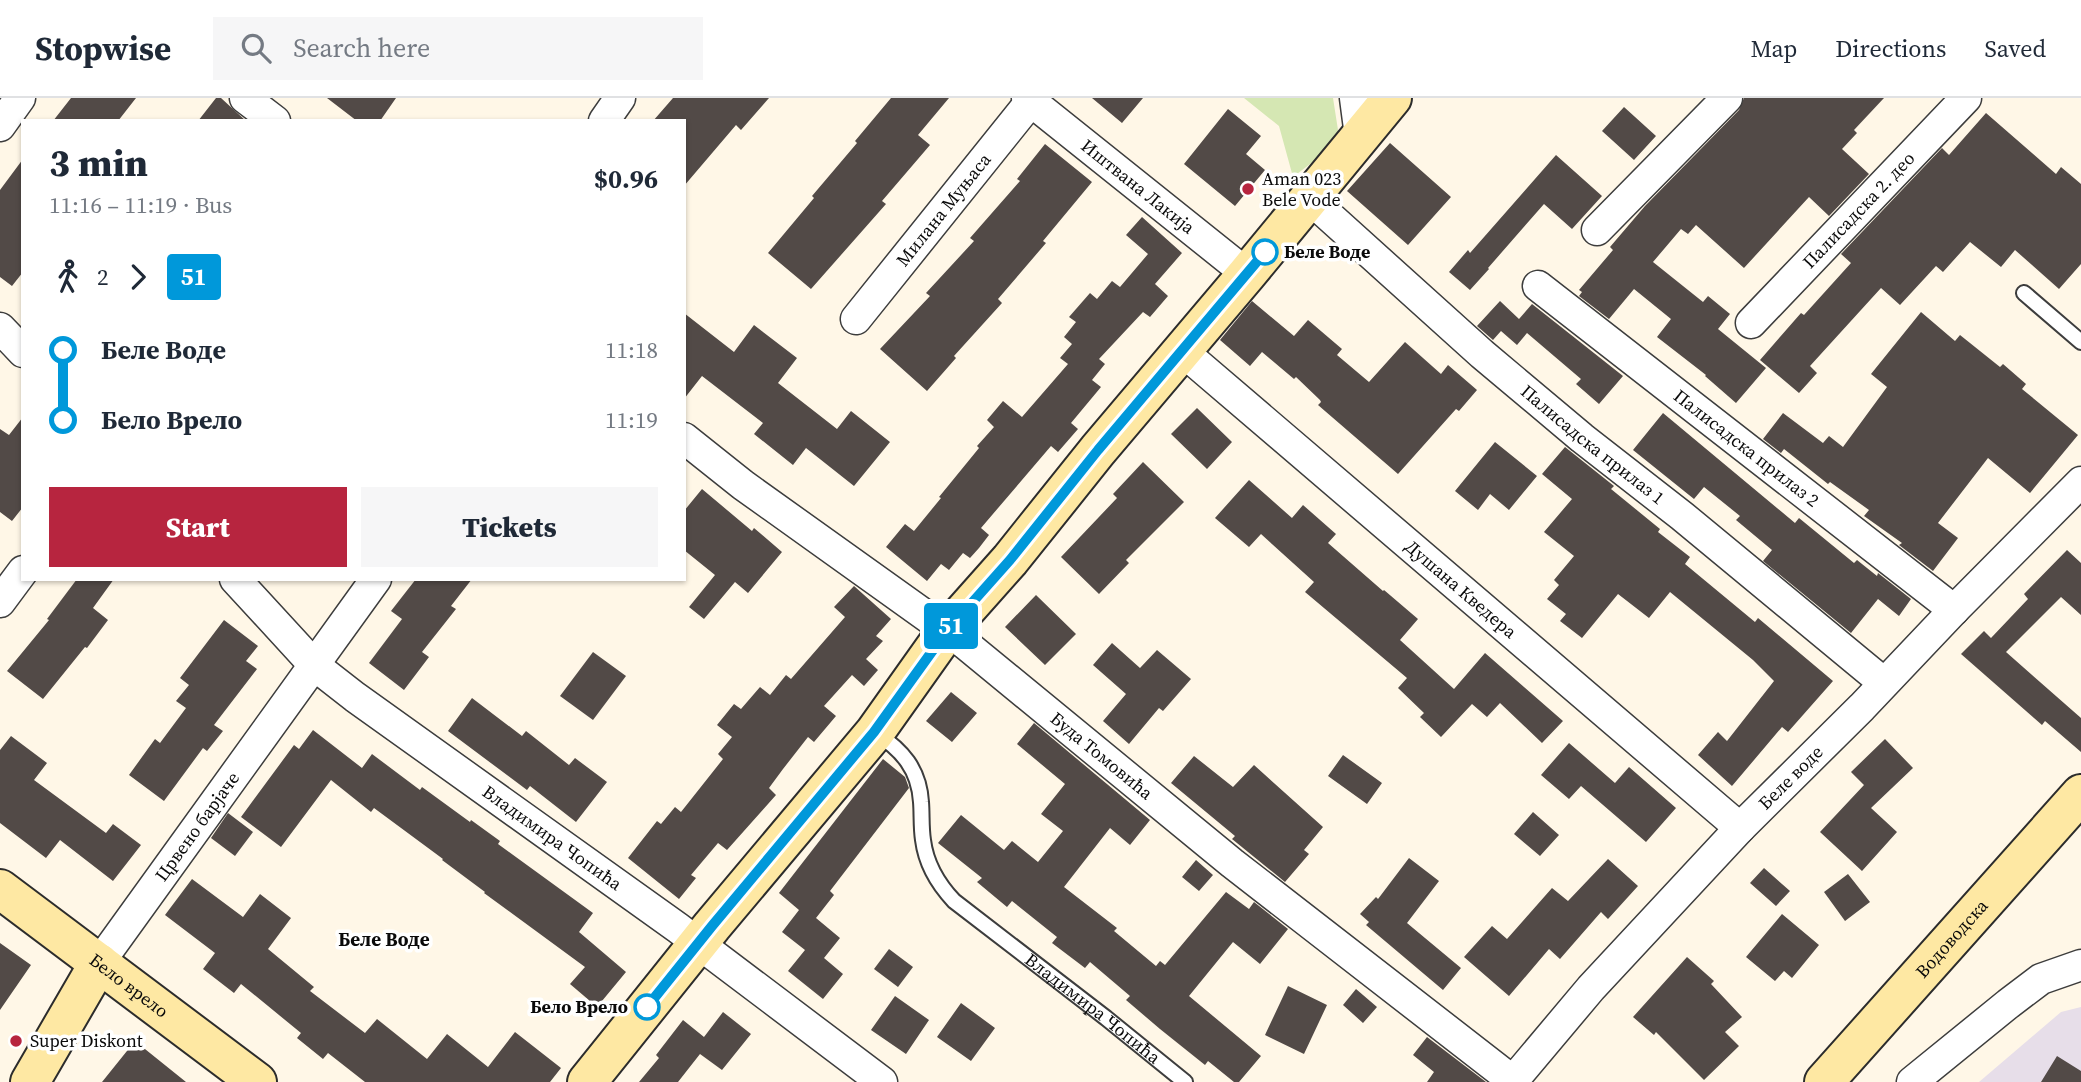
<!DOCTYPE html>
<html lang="en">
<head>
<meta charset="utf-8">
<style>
	:root { --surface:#fff; --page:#f6f6f7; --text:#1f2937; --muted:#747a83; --line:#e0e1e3; --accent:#b7253f }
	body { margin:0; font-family:"Source Serif 4",serif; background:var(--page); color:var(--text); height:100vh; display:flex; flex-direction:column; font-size:26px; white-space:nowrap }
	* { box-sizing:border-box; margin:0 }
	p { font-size:23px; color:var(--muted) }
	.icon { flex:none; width:38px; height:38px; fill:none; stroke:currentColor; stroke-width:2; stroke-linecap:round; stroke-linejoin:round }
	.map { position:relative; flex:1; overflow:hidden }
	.sheet { position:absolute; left:21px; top:21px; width:665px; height:462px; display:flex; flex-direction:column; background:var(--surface); border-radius:0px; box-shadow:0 2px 5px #0004 }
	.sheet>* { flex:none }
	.badge { padding:0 14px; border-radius:5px; font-size:24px; line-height:46px }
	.map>.badge { position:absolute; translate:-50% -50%; box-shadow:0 0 0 4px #fff }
	.legs { display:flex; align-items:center; gap:10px; height:77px; padding:0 28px; font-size:23px }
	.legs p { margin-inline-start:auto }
	.summary { display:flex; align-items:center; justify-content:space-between; height:119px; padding:0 28px }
	h1 { font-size:38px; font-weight:800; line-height:52px }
	.primary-button { display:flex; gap:14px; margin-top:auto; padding:14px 28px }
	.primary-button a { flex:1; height:80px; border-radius:0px; background:var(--accent); color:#fff; font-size:28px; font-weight:800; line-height:80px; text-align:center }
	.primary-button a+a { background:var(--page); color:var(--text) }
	ul { padding:0 28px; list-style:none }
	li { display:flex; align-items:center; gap:24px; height:70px; font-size:26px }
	li i { display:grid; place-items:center; width:10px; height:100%; margin:0 9px; background:currentColor }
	li i::after { content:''; width:18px; height:18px; margin:-9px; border:5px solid; border-radius:50%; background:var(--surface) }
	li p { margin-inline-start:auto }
	li:first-child i { background:linear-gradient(#0000 50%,currentColor 0) }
	li:last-child i { background:linear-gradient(currentColor 50%,#0000 0) }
	header { display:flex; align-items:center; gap:42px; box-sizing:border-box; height:98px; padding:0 35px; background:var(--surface); border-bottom:2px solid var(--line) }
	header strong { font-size:33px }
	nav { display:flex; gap:38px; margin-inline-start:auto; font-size:24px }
	.search { width:490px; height:63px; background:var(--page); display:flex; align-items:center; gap:18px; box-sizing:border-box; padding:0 24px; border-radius:0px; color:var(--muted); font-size:26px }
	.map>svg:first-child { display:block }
	.industrial { fill:#e7dee9 }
	.green { fill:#d5e7b3 }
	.building { fill:#524a47 }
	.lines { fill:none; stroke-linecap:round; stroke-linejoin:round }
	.lane-casing { stroke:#3d3d3d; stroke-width:18 }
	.street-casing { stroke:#3d3d3d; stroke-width:33 }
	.secondary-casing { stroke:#2c2c2c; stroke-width:42 }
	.lane { stroke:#fff; stroke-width:14 }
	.street { stroke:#fff; stroke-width:30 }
	.secondary { stroke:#fee8a3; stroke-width:38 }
	.line-1-casing { stroke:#fff; stroke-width:16 }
	.line-1 { stroke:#0098da; stroke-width:10 }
	.poi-dot { fill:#b7253f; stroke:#fff; stroke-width:2.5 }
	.stop-1-dot { fill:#fff; stroke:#0098da; stroke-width:3.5 }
	.labels { text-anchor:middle; stroke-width:7; stroke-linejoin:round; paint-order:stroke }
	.poi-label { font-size:18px; fill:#0a0a0a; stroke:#fff; text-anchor:start }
	.street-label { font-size:18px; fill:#0a0a0a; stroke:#fff }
	.stop-label { font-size:18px; font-weight:bold; fill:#0a0a0a; stroke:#fff; text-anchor:start }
	.neighbourhood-label { font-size:19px; font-weight:bold; fill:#0a0a0a; stroke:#fff }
</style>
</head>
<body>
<header>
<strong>Stopwise</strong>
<div class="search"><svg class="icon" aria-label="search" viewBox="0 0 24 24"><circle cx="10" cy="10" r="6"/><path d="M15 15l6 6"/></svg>Search here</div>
<nav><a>Map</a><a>Directions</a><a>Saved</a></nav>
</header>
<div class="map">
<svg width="2081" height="984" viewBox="0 0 2081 984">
	<rect width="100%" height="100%" fill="#fff7e7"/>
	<path class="industrial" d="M2081,909v75h-102l82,-70z"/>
	<path class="green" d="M1244,0h89l5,32 -3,15 -42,32 -14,-51z"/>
	<path class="building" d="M71,0h65l-18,23h-65z
		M216,0h5l25,23h-48z
		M327,0h69l-16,23h-23z
		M673,0h96l-28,32 -5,-5 -52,61v-65h-31z
		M891,0h58l-31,37 12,10 -48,56 4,3 -75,85 -43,-36 46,-55 -2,-2 45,-53 -2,-2z
		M1092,0h51l-21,25z
		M1744,0h140l-30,32 3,3 -15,16 27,25 -40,42 -20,-19 -65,71 -48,-43 -8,9 -7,-5 -28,33 50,40 5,-6 22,18 -12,15 48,39 -30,35 -31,-27 1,-1 -49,-38 14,-18 -37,-30 -25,30 -30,-23 3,-4 -3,-2 34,-40 -3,-3 35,-41 94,-96z
		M1624,9l32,29 -22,24 -32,-29z
		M1228,11l33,27 -15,18 19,16 -30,36 -51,-42z
		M1986,15l70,61 5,-7 20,17v80l-22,25 -44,-39 -14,17 -31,-25 -27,30 -7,-6 -36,39 -19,-17 -71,78 7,7 -18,20 -39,-33 41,-47 3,2 47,-52 -10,-9 101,-106 7,7z
		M1390,45l61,54 -43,48 -61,-54z
		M1045,46l47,38 -49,59 3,2 -48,56 4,4 -48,53 2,2 -29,33 -47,-42 50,-53 -4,-3 48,-52 -4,-3 50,-57 -3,-2z
		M1556,57l46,41 -30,33 -28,-25 -56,64 1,1 -19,21 -21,-18 19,-22 2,3z
		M23,61v113l-11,14 -12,-9v-87z
		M1142,119l40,36 -27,31 13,12 -18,21 -7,-5 -44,47 6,5 -13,16 9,7 -30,36 7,6 -20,23 -7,-6 -70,82 8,7 -10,13 -9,10 -7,-5 -14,17 -8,-6 -14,17 -41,-34 19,-23 9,7 27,-33 -2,-1 40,-49 -2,-2 17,-19 -7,-7 16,-19 19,16 46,-53 -8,-6 12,-14 -8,-7 12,-15 -7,-5 21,-24 7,6 15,-18 8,6 28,-33 -22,-19z
		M1252,203l42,35 14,-16 34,29 -5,6 32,27 36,-40 36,32 7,-9 29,25 -18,21 -3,-2 -58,65 -80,-69 3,-3 -1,-2 -24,-23 -2,2 -32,-27 -12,14 -30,-26z
		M1500,203l19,18 13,-15 91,72 -24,28 -23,-20 5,-5 -54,-46 -10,12 -16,-14 -8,9 -16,-14z
		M1921,214l34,29 5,-6 40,32 3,-3 23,20 -4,5 56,46 -48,58 -42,-35 -50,65 20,15 -25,33 -34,-26 3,-2 -38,-27 5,-6 -39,-28 -2,2 -44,-35 -3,4 -18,-14 20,-26 40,30 6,-7 14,11 44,-60 -16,-13z
		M684,215l50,39 20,-27 43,33 -19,25 59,46 14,-18 39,31 -36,44 -48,-38 -13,17 -39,-31 9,-11 -61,-47 -18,23z
		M1197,310l35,34 -25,27 -36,-35z
		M1663,315l132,110 4,-5 55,45 3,-3 20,16 1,-3 33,26 -12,17 -21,-17 -27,34 -88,-72 9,-11 -36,-30 4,-4 -36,-29 -10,12 -61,-49z
		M23,319v90l-11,14 -12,-9v-83l9,6z
		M1495,344l42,34 -28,34 -19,-16 -12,16 -23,-19z
		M1565,349l49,39 -3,3 49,40 -2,3 32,25 -5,7 70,58 3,-4 75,63 -45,51 -6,-5 -50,59 -34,-31 20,-23 9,9 47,-60 -21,-21 -83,-68 -21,26 -31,-24 -36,44 -22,-17 6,-7 -19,-15 12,-14 -5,-5 20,-24 -30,-24 28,-33 -30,-25z
		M1143,364l41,40 -58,58 3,3 -30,31 -38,-37 56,-59 -4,-4z
		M1249,382l43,38 11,-13 33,29 -8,9 55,48 1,-1 34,29 -18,21 54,49 31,-36 78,68 -21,22 -42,-40 -13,14 -15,-13 -31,33 -21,-20 4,-4 -26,-25 9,-10 -102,-86 9,-10 -53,-48 -12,13 -34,-29z
		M702,391l50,42 2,-3 28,24 -34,41 -13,-11 -31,37 -15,-12 26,-32 -31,-25v-39z
		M2067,452l14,13v52l-20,-18 -55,55 75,66v34l-36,-31 -3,4 -81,-71 23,-23 7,7 37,-39 -4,-5z
		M77,481h37l-21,29 15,12 -21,28 -2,-1 -42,52 -36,-28 42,-51 -2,-1z
		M416,481h56l-21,27 5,3 -34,43 7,5 -25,33 -35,-27 33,-44 -11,-8z
		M854,488l37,33 -15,17 7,5 -17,18 12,11 -14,16 -12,-11 -28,31 12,10 -22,26 -6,-5 -25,32 -14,19 7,7 -49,55 -9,-7 -27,32 5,3 -17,21 -51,-41 29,-37 4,3 14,-17 6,5 42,-53 -5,-5 14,-17 -15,-12 17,-21 7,5 19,-22 10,8 16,-20 5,4 54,-62 -11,-10z
		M1036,497l40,39 -31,31 -40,-38z
		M224,522l34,26 -12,15 11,8 -43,56 9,6 -16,20 -4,-3 -39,53 -35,-26 26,-36 5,4 26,-35 -10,-7 13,-16 -9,-7z
		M1112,545l28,25 17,-18 34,29 -28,32 -4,-3 -30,36 -26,-23 23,-27 -33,-29z
		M593,554l33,24 -33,44 -33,-24z
		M951,594l26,21 -25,29 -26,-21z
		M472,600l50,38 4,-5 43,34 6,-7 32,24 -31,40 -46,-36 -3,4 -79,-59z
		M1034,625l116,97 -20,25 -20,-17 -46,59 53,41 -3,3 42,35 4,-5 5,4 61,-73 23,17 5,-7 34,27 -28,35 -27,-22 -44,54 72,60 -22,26h-5l-26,-21 -3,4 -45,-36 -34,-29 4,-4 -40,-34 -5,6 -33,-25 5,-6 -45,-36 -5,6 -30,-25 5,-4 -44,-35 23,-28 43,35 8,-9 26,21 25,-31 -22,-17 24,-30 -48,-40z
		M313,632l49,38 10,-14 48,36 2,-3 48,35 1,-2 29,21 -2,3 95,69 -14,19 47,40 -29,35 -27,-23 15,-17 -101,-74 1,-1 -43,-32 1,-1 -69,-51 -3,4 -40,-32 -50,67 -40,-30 53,-72 5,4z
		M11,638l36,27 -13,17 72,53 7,-9 28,21 -28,36 -53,-41 -14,18 -46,-35v-73z
		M1885,641l28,29 -42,40 26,24 -35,39 -42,-39 44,-47 -13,-13z
		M1569,645l46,40 14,-16 47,41 -30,34 -65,-56 -12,13 -28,-24z
		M1343,657l39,28 -15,21 -39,-28z
		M1194,658l39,31 21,-22 69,62 -19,23 5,4 -24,28 -53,-43 3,-3 -64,-53z
		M883,661l22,18 4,11 -79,103 4,4 -18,23 24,20 -16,20 19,16 -20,25 -35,-28 17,-21 -23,-18 17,-22 -20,-17z
		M1533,714l26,23 -19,21 -26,-22z
		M228,715l25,19 -18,24 -24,-18z
		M1409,760l30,23 -32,42 54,45 -18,22 -77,-65 3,-3 -9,-8 16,-17 2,2z
		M1608,761l30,27 -30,33 -7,-7 -41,47 -11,-10 -40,47 -45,-39 28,-31 15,13 45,-51 16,13z
		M1196,762l17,15 -14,16 -17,-14z
		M1764,770l26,23 -14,15 -26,-23z
		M1848,776l22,28 -25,19 -21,-29z
		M192,781l51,38 17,-23 31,24 -23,31 46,38 -4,4 55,42 12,-14 50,40 20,-25 41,33 27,-35 46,36 -11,14h-185l-37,-29 -5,6 -26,-21 4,-5 -60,-49 -7,9 -31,-24 12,-16 -50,-38z
		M1782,816l37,31 -27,33 -8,-7 -9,10 -29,-24z
		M0,845l31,22 -31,45z
		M889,851l24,18 -15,20 -24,-18z
		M1687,859l27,24 -3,3 31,33 -17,15 14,14 -35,34 -48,-48 -2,3 -21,-18z
		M1288,888l39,19 -23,49 -39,-19z
		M1356,891l21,18 -14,16 -20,-18z
		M895,898l34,24 -23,34 -35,-24z
		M961,905l34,25 -24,33 -34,-24z
		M723,914l28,22 -29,36 -22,-16 -22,28h-39l20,-24 -3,-3 27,-35 21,17z
		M1427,939l59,45h-59l7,-10 -21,-17z
		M135,943l51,41h-84z
		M2057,958l24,15v11h-40z"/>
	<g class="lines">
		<defs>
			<g id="lane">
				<path d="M2024,195l57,49"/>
				<path id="s1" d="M876,635c26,17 43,36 45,69 1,12 0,25 2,38 3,24 15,44 31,61l152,117 79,64"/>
			</g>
			<g id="street">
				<path d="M245,0l30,23"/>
				<path id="s2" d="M1027,0l220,176"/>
				<path d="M1355,0l5,38"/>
				<path d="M604,23l16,-23"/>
				<path d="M0,28l20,-28"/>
				<path id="s3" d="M1309,100l173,156 100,84 100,78 202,167"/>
				<path d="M1597,132l130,-132"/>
				<path id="s4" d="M1538,188l416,324"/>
				<path id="s5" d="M856,221l175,-218"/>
				<path id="s6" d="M1751,225l215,-225"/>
				<path d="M0,230l23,24"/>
				<path id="s7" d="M1181,252l559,478"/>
				<path id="s8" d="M684,340l59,47 221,158 268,220 281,218"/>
				<path id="s9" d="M235,481l79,86 41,32 323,231 204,154"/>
				<path d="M0,504l23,-31"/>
				<path id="s10" d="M99,865l277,-384"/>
				<path id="s11" d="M1512,984l79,-94 149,-160 122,-121 92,-97 127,-128"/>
				<path d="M1912,984l96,-78 33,-25 40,-14"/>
			</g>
			<g id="secondary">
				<path id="s12" d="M0,791l257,193"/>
				<path d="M30,984l69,-119"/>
				<path d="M587,984l125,-156 163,-194 71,-100 64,-72 88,-110 149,-176 145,-176"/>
				<path id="s13" d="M1824,984l257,-288"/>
			</g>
		</defs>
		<use href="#lane" class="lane-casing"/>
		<use href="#street" class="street-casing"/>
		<use href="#secondary" class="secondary-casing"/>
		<use href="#lane" class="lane"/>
		<use href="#street" class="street"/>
		<use href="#secondary" class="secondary"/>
	</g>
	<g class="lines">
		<defs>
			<path id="line-1" d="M647,909l65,-81 162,-194 72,-100 64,-72 88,-110 167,-198"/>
		</defs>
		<use href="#line-1" class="line-1-casing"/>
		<use href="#line-1" class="line-1"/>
	</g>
	<g class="poi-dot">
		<circle cx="1248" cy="91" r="7"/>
		<circle cx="16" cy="943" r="7"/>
	</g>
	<g class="stop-1-dot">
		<circle cx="1265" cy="154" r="12"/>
		<circle cx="647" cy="909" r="12"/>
	</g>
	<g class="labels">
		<g class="poi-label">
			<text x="1262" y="87">Aman 023<tspan x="1262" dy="21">Bele Vode</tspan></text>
			<text x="30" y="949">Super Diskont</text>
		</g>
		<g class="street-label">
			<text dy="6" stroke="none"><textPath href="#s2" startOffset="142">Иштвана Лакија</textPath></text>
			<text dy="6" stroke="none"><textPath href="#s5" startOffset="140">Милана Муњаса</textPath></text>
			<text dy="6" stroke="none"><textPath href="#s6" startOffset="156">Палисадска 2. део</textPath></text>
			<text dy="6" stroke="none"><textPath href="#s3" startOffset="376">Палисадска прилаз 1</textPath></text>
			<text dy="6" stroke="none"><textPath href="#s4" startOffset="264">Палисадска прилаз 2</textPath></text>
			<text dy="6" stroke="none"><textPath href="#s7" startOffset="368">Душана Кведера</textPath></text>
			<text dy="6" stroke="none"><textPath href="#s8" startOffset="525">Буда Томовића</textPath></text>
			<text dy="6" stroke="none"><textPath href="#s11" startOffset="413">Беле воде</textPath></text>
			<text dy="6" stroke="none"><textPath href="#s10" startOffset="168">Црвено барјаче</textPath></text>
			<text dy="6" stroke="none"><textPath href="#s9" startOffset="411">Владимира Чопића</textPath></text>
			<text dy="6" stroke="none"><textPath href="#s13" startOffset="192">Водоводска</textPath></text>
			<text dy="6" stroke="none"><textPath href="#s12" startOffset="161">Бело врело</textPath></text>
			<text dy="6" stroke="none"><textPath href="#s1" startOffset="369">Владимира Чопића</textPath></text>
		</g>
		<g class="stop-label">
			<text x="1284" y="160">Беле Воде</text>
			<text x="628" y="915" text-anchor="end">Бело Врело</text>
		</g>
		<g class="neighbourhood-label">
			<text x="384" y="848">Беле Воде</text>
		</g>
	</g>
</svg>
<b class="badge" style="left:951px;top:528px;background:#0098da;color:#fff">51</b>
<section class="sheet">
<div class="summary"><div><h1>3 min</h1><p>11:16 – 11:19 · Bus</p></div><b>$0.96</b></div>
<div class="legs"><svg class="icon" aria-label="walk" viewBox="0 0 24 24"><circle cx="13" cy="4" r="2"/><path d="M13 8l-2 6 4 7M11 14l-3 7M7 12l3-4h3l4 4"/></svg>2<svg class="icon" aria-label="forward" viewBox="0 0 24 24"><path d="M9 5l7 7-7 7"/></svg><b class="badge" style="background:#0098da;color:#fff">51</b></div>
<ul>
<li><i style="color:#0098da"></i><b>Беле Воде</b><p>11:18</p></li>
<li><i style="color:#0098da"></i><b>Бело Врело</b><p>11:19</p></li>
</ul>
<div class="primary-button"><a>Start</a><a>Tickets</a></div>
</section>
</div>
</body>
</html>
